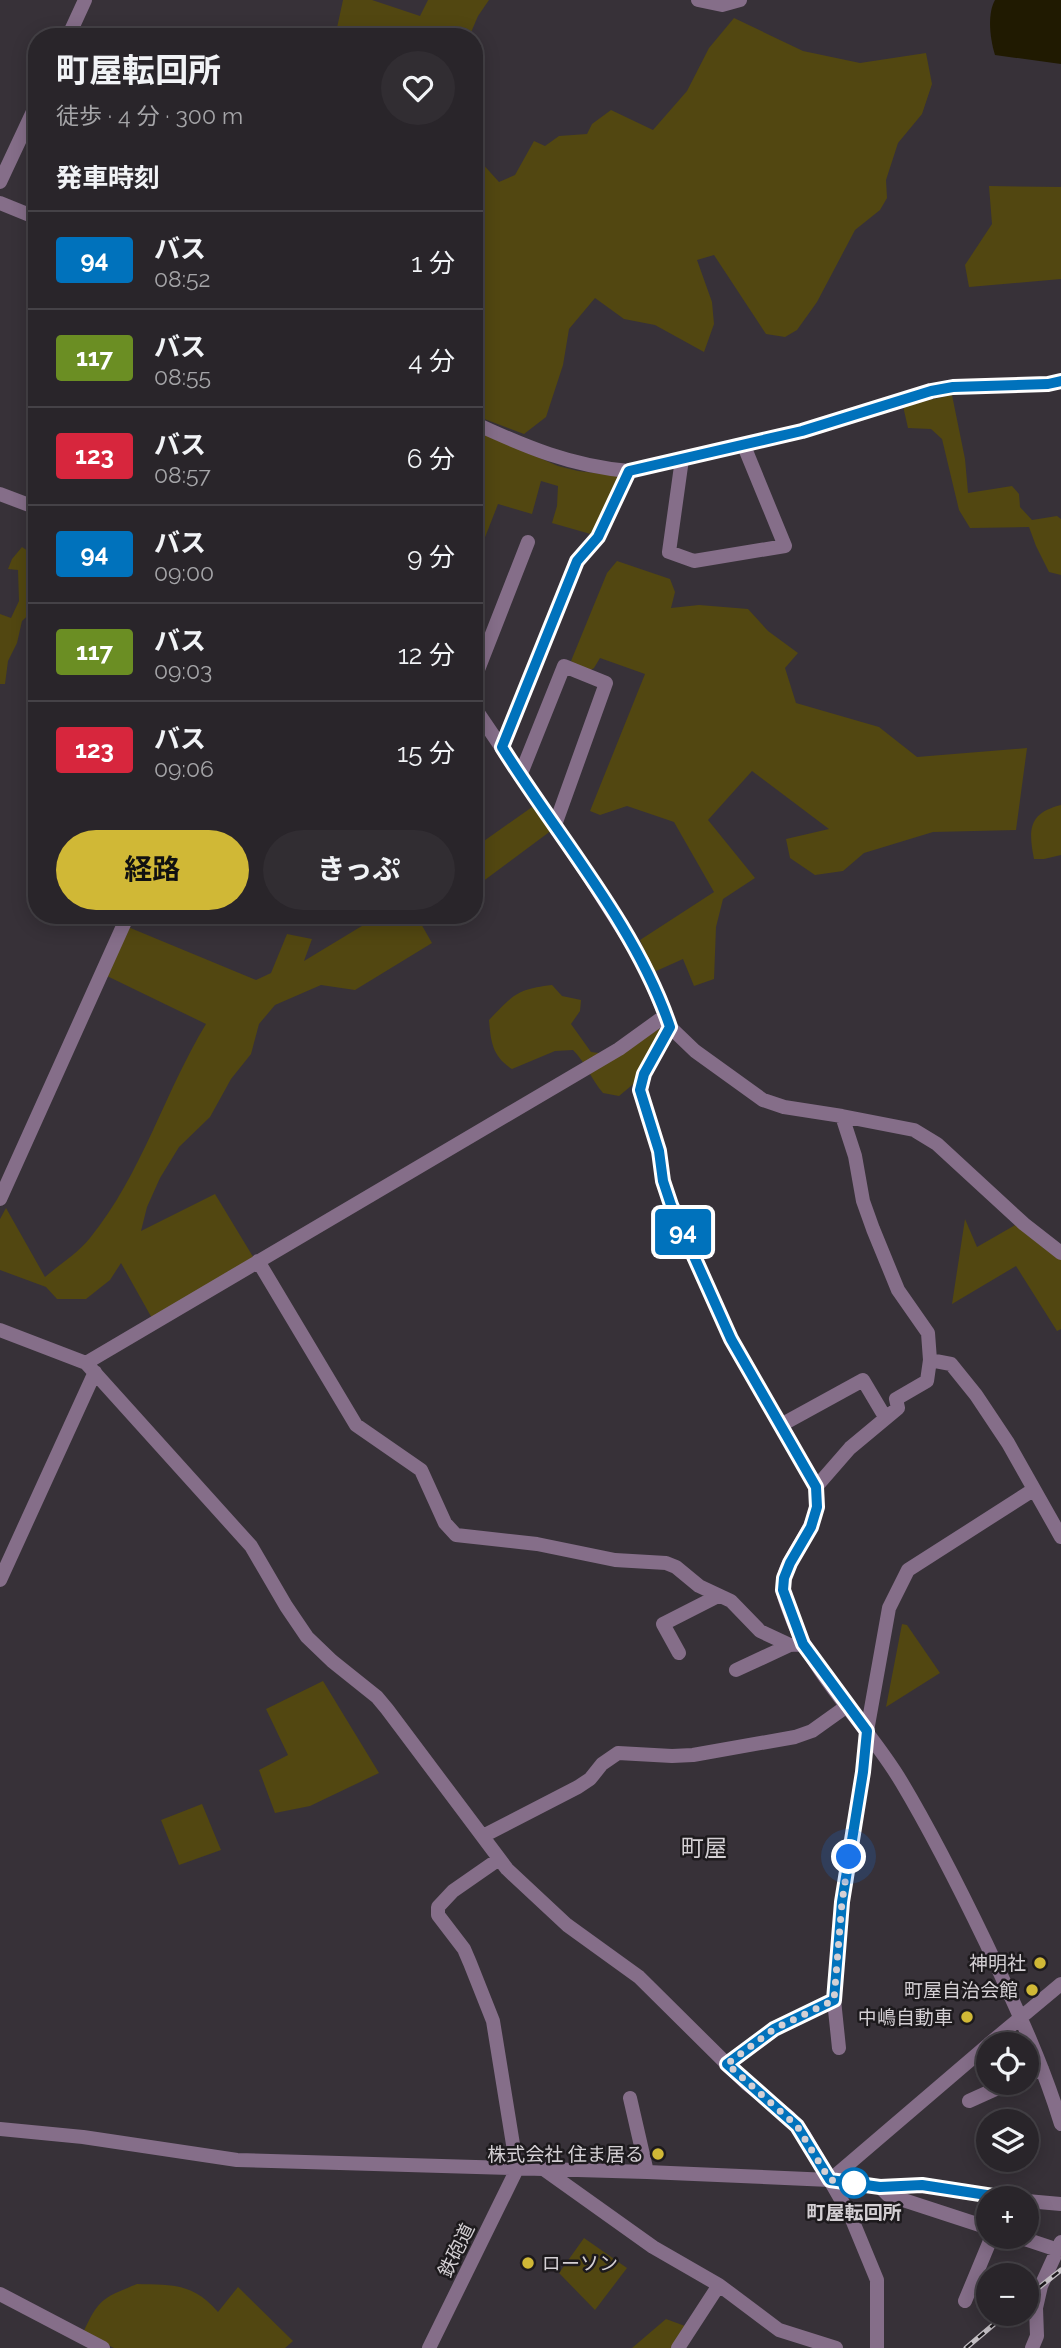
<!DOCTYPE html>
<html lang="ja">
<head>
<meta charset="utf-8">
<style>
	:root { --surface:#29252a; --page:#312d32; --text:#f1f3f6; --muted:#a5a5a8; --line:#454247; --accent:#d0b836 }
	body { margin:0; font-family:Raleway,"Noto Sans JP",sans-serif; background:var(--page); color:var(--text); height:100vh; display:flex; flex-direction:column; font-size:26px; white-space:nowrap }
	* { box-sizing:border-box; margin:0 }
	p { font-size:23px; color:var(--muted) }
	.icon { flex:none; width:38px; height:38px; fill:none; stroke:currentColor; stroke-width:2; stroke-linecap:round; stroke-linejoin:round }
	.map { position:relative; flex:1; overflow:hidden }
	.sheet { position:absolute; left:28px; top:28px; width:455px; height:896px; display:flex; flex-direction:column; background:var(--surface); border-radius:28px; box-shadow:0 4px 18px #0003,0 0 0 2px var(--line) }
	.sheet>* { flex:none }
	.badge { padding:0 14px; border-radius:5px; font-size:24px; line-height:46px }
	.controls { position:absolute; left:976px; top:2032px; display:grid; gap:14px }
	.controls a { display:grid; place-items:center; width:63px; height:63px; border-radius:50%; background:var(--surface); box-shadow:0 4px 18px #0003,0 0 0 2px var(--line); font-size:35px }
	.you { position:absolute; width:35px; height:35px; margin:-18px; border:5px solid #fff; border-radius:50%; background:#1a73e8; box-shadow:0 0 0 10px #1a73e833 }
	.map>.badge { position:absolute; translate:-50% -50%; box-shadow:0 0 0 4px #fff }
	h2 { padding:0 28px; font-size:26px; line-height:63px }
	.round { display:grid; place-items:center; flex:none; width:74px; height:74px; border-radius:37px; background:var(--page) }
	.headline { display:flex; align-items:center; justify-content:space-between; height:119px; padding:0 28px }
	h1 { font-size:33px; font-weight:700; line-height:52px }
	.cta { display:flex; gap:14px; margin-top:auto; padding:14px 28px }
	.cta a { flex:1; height:80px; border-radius:42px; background:var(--accent); color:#111; font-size:28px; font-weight:700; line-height:80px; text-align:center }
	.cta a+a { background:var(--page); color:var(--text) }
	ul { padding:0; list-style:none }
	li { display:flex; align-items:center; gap:21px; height:98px; padding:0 28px; border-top:2px solid var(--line) }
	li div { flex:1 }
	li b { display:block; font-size:26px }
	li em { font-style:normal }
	li .badge { min-width:77px; font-weight:700; text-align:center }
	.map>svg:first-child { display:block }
	.green { fill:#524711 }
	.water { fill:#201a01 }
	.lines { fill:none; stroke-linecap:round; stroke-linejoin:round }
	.minor { stroke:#856e89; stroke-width:14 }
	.rail-casing { stroke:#c4bfc4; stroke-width:5 }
	.rail { stroke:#1d1a1d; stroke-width:2.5; stroke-dasharray:8; stroke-linecap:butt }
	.line-casing { stroke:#fff; stroke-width:16 }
	.line { stroke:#0072bc; stroke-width:10 }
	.walk { stroke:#d4d0d4; stroke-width:7; stroke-dasharray:0 12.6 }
	.poi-dot { fill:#d0b836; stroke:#1d1a1d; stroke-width:2.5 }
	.stop-dot { fill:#fff; stroke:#0072bc; stroke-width:3.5 }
	.labels { text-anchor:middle; stroke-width:5; stroke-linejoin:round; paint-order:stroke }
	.poi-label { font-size:19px; fill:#d4d0d4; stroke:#1d1a1d; text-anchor:end }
	.stop-label { font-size:19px; font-weight:bold; fill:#d4d0d4; stroke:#1d1a1d }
	.street-label { font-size:19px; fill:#d4d0d4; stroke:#1d1a1d }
	.quarter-label { font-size:23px; fill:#d4d0d4; stroke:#1d1a1d }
</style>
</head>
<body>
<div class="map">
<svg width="1061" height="2348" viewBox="0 0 1061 2348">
	<rect width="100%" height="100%" fill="#373138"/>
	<path class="green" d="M343,0h29l48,16 8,-16h61l-11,16 -9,21h-134z
		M734,18l69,33 57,12 66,-10 6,31 -10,30 -24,29 -12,37 1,18 -7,12 -25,20 -38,72 -20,28 -12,7 -19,-3 -52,-79 -17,5 15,42 2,22 -10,28 -49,-27 -31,-6 -29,-21 -26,31 -6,36 -17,52 -22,17 -50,-19v-257l6,3 19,21 16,-7 19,-34 11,5 14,-10 28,-2 5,-10 19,-14 42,20 34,-39 22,-43z
		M989,186l72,1v92l-92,8 -4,-22 27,-41z
		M952,395l13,64 3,34 44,-7 7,8 1,13 12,13 25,-4 4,3v56l-12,-3 -13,-26 -7,-19 -59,1 -11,-18 -17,-71 -11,-10 -23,-1 -5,-22z
		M474,429l84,37 20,5 41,5 -25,59 -42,-12 5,-17 1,-20 -17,-5 -9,33 -34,-10 -14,36 -10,-2z
		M22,547l15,10v50l-15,14 -5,22 -9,18 -3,23h-5v-70l11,4 8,-17 -1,-31 -10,-1 4,-10z
		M617,561l53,18 5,13 -4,16 28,-3 49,4 20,22 30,22 -13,15 11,35 83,24 38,30 110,-9 -11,82 -83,2 -69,21 -21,18 -28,4 -25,-17 -4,-19 43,-10 -77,-58 -44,49 47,58 -32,21 -7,28 -2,52 -20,7 -11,-27 -29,13 -14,-32 74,-48 -40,-70 -47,-16 -27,9 -10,-4 55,-137 -45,-16 -6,10 -5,3 -18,-10 36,-88z
		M535,805l17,25 -78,58v-40z
		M1061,805v50l-17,4h-10c-6,-30 -5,-46 27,-54z
		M380,915h53l-13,7 12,21 -77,47 -34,-5 -46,20 -16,19 -8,30 -20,25 -21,38 -31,30 -19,31 -13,29 -6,24 74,-37 40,66 -102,60 -32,-57 -11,17 -24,19h-29l-11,-12 -46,-17v-51l6,-11 39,69c14,-12 33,-24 45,-39 52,-64 74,-145 116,-214l-99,-48 21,-49 128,53 15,-7 16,-39 25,5 -8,22z
		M552,985l10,11 19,4 -1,11 -9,13 20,28 8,1 11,7 47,-32 5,3 -25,50 -18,15 -16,-3c-12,-14 -17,-30 -30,-43l-18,1 -43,18c-20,-13 -21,-27 -23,-49 24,-25 28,-31 63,-35z
		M965,1219l12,28 40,-23 44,33v72l-4,2 -41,-65 -64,38z
		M902,1624l5,1 33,48 -54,34z
		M323,1681l56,92 -69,33 -35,7 -16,-43 29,-15 -22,-46z
		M202,1804l19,46 -42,15 -18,-45z
		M584,2238l43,30 -32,42 -36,-37z
		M137,2284c36,1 56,-1 81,28l20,-25 55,54 -8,7h-171l-31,-15c16,-35 20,-35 54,-49z
		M666,2319l19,7 -14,22h-39z"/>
	<path class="water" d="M995,0h66v64l-66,-9c-5,-16 -8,-41 0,-55z"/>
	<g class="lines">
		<path class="minor" d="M698,0l24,5 18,-5
			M68,37l17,-37
			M0,182l37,-79
			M0,203l37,15
			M474,423c52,24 97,43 155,48l173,-40 129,-40 22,-4 95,-3 13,-3
			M682,459l-13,93 25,9 91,-15 -41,-100
			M0,494l37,14
			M474,680l54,-138
			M474,707l114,168 55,87 27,65 25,24 68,49 21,7 58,9 72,14 23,14 87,80 37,29
			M502,747l75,-186 21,-24 31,-66
			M520,776l44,-110 42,17 -51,142
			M670,1027l-26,47 -4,16 19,61 4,30 8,24 60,134 85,148c9,43 -37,69 -33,104 1,9 7,21 10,30 25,60 76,106 109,162 31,52 58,106 84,160 28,60 56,118 75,181
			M842,1116l13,40 8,45 10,28 25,61 30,43 2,27 21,4 25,31 32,48 53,94
			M0,1199l128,-284
			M258,1261l98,164 65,45 24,53 11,12 81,9 78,16 51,3 10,4 23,19 32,15 29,30 30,14 13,-1
			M0,1330l86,33 165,183 35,60 21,31 25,24 45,36 10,12 120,160 60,56 72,52 108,107 42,33 15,18 47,82 26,63v68
			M86,1363l533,-314 47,-34
			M781,1425l82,-45 22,37
			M816,1487l34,-39 48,-40 -2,-9 31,-18 3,-21
			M0,1580l95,-208
			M679,1653l-16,-29 55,-28
			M736,1670l54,-25
			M483,1836l95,-49 12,-8 12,-15 16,-11 54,3 21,-1 102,-18 17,-6 35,-25
			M499,1859l-46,32 -15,16v8l26,34 6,14 23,58 24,148
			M989,2044l72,-60
			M839,2048l-5,-48 8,-98 21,-130 4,-41 22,-123 19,-38 125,-80
			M727,2064l47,-35 60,-29
			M1027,2076l15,-7
			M630,2098l17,74
			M969,2101l42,-19
			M0,2129l83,8 154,23 410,12 183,8 159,-136
			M545,2170l108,77 66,38 60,45 57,18
			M830,2180l50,7 42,-2 84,13
			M880,2187l8,8 101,33
			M1027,2201l34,3
			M1016,2236l42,14
			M0,2294l103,54
			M965,2301l27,-65
			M429,2348l88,-179
			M678,2348l41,-63
			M1032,2348l5,-12 -1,-28 5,-22 20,-44"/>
		<defs>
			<path id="rail" d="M1027,2297l34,-27
				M966,2348l40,-34"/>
		</defs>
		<use href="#rail" class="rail-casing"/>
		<use href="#rail" class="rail"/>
	</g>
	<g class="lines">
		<defs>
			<path id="line" d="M1006,2198l-84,-13 -42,2 -50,-7 -33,-54 -70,-62 47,-35 60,-29 8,-98 21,-130 4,-41 -64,-87 -20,-54 1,-12 6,-15 21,-36 6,-20 -1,-20 -85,-148 -60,-134 -8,-24 -4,-30 -19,-61 4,-16 26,-47c-34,-101 -112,-190 -168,-280l75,-186 21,-24 31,-66 173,-40 129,-40 22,-4 95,-3 13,-3"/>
		</defs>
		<use href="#line" class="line-casing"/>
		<use href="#line" class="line"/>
		<path class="walk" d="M849,1857l-7,45 -8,98 -60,29 -47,35 70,62 33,54 24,3"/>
	</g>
	<g class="poi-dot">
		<circle cx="1040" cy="1963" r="7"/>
		<circle cx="1032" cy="1990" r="7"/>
		<circle cx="967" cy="2017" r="7"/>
		<circle cx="658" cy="2154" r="7"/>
		<circle cx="528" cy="2263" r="7"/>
	</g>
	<circle class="stop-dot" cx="854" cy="2183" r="14"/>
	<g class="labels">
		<g class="poi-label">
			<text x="1026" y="1970">神明社</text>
			<text x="1018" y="1997">町屋自治会館</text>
			<text x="953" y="2024">中嶋自動車</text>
			<text x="644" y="2161">株式会社 住ま居る</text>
			<text x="542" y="2270" text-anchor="start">ローソン</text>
		</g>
		<g class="stop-label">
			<text x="854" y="2219">町屋転回所</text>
		</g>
		<g class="street-label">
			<text transform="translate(456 2250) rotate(-64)" y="7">鉄砲道</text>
		</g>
		<g class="quarter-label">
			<text x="704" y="1856">町屋</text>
		</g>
	</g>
</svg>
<div class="controls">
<a><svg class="icon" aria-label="locate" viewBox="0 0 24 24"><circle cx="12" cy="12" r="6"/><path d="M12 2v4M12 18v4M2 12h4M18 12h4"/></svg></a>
<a><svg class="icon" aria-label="layers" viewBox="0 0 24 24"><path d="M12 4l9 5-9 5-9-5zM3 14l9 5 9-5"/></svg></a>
<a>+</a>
<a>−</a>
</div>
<div class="you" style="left:849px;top:1857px"></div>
<b class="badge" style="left:683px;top:1232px;background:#0072bc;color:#fff">94</b>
<section class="sheet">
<div class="headline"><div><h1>町屋転回所</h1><p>徒歩 · 4 分 · 300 m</p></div><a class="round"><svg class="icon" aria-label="heart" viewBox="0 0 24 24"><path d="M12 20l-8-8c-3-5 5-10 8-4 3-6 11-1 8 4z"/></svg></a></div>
<h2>発車時刻</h2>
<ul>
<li><span class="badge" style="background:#0072bc;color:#fff">94</span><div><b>バス</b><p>08:52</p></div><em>1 分</em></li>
<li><span class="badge" style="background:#6b8e23;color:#fff">117</span><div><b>バス</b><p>08:55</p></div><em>4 分</em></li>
<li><span class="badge" style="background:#d7263d;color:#fff">123</span><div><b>バス</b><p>08:57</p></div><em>6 分</em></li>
<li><span class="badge" style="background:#0072bc;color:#fff">94</span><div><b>バス</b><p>09:00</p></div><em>9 分</em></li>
<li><span class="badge" style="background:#6b8e23;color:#fff">117</span><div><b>バス</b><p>09:03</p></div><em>12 分</em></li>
<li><span class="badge" style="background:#d7263d;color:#fff">123</span><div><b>バス</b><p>09:06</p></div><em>15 分</em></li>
</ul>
<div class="cta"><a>経路</a><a>きっぷ</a></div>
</section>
</div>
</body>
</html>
